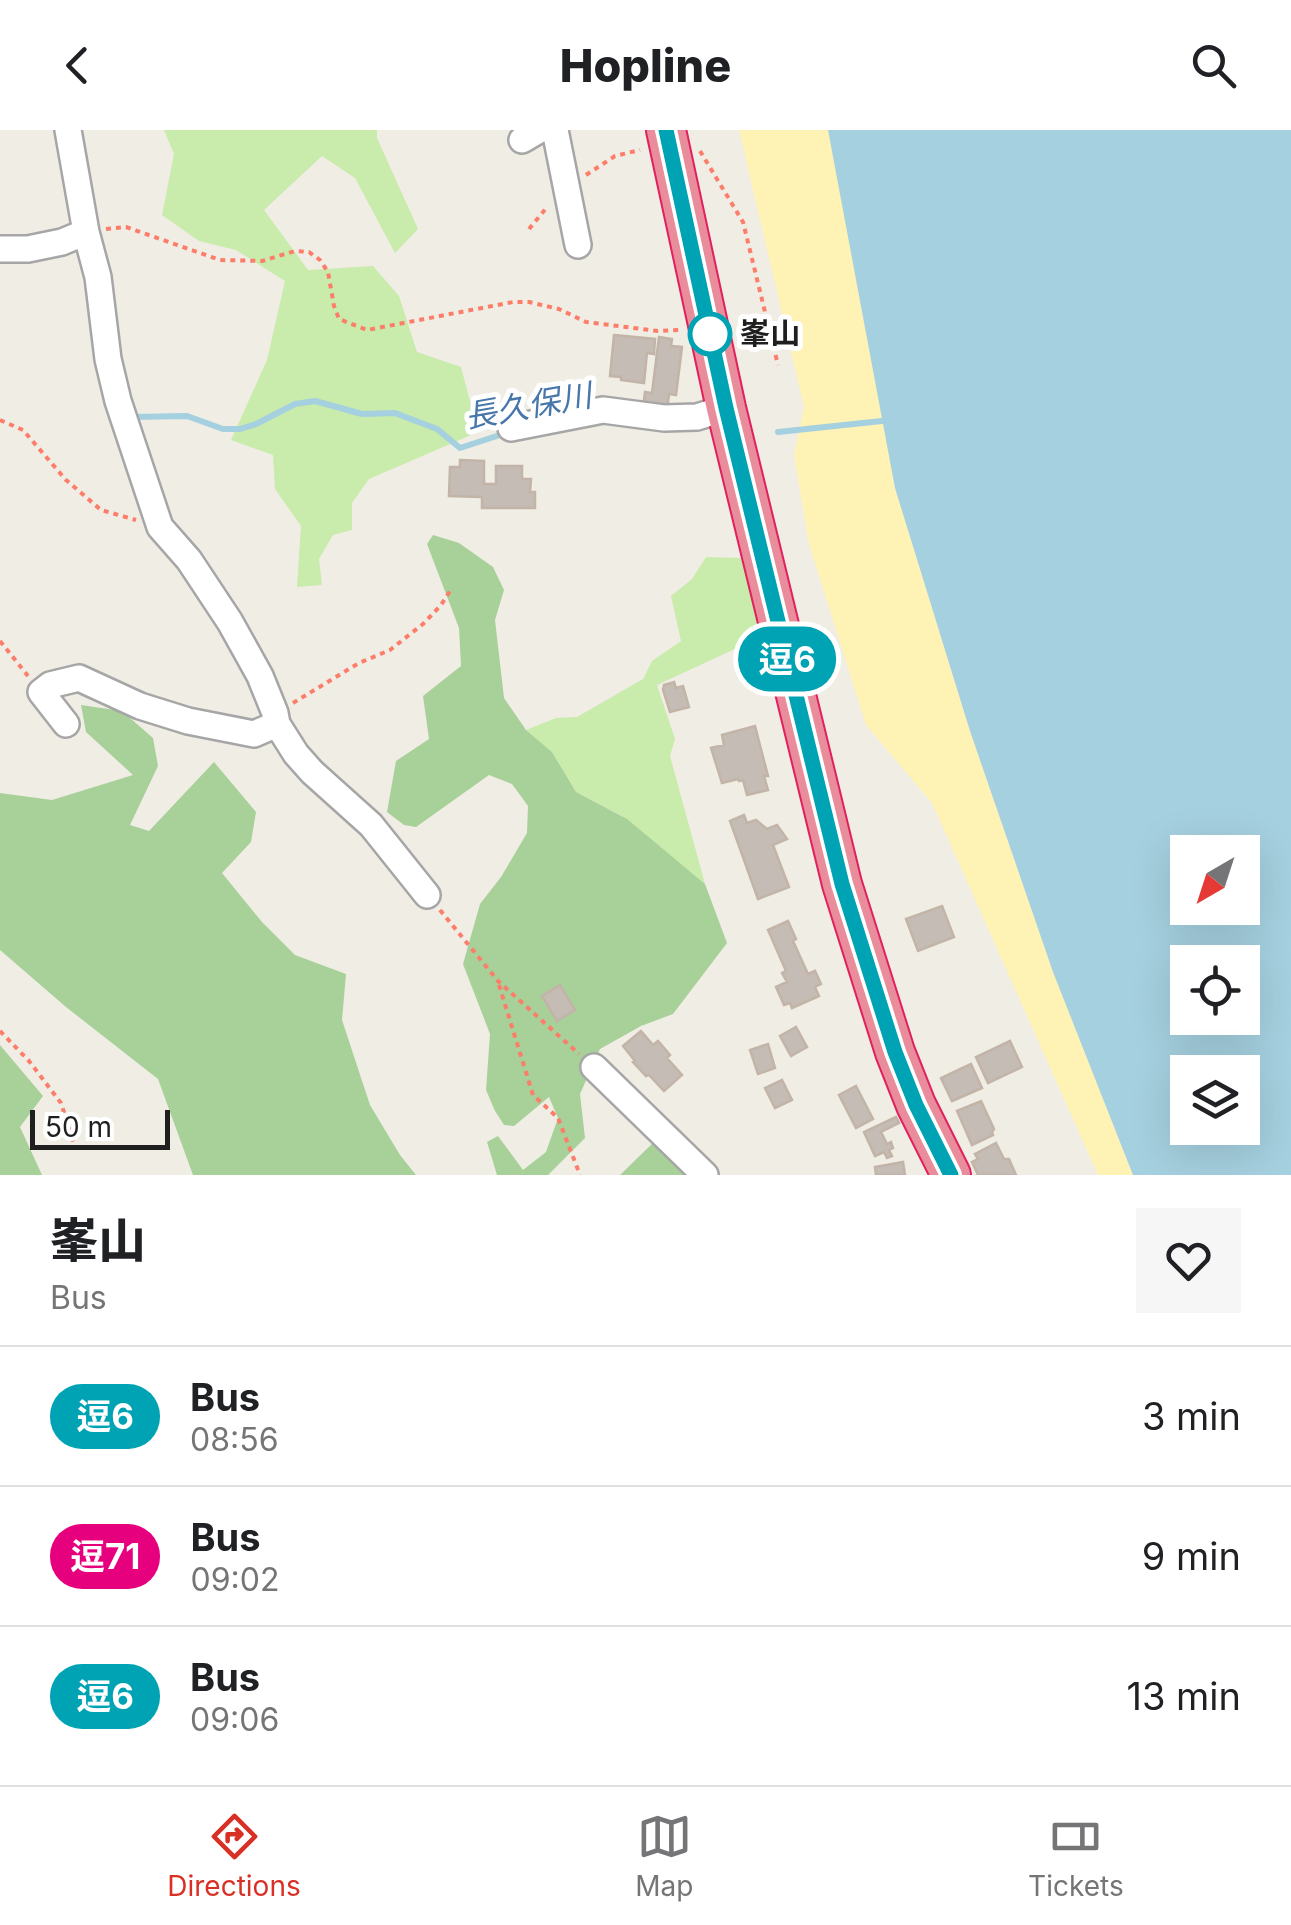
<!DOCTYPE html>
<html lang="en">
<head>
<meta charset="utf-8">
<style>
	:root { --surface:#fff; --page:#f6f6f6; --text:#202124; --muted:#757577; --line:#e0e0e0; --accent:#d93025 }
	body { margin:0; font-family:Inter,"Noto Sans JP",sans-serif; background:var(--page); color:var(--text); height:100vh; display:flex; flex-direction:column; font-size:38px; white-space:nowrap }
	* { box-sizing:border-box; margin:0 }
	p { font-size:32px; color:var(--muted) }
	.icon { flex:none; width:55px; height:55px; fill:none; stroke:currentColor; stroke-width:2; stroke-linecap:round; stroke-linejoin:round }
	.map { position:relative; height:1045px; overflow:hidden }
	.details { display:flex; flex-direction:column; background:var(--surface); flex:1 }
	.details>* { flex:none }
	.badge { padding:0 20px; border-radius:32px; font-size:35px; line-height:65px }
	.needle { width:65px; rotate:219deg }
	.fabs { position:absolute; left:1170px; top:705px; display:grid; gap:20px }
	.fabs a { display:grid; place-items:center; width:90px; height:90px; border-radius:0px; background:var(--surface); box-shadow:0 10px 40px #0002; font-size:50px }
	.scale { position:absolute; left:30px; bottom:25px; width:140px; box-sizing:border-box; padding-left:10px; border:5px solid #1f1f1f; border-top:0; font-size:28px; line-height:35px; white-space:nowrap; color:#1f1f1f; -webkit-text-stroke:8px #fff; paint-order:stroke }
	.map>.badge { position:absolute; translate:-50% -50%; box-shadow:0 0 0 5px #fff }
	.round { display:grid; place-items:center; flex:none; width:105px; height:105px; border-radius:0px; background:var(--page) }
	.headline { display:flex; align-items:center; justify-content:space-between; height:170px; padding:0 50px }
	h1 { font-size:48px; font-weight:800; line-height:75px }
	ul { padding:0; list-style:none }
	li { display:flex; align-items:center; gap:30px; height:140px; padding:0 50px; border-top:2px solid var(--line) }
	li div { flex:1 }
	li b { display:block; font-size:38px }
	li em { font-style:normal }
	li .badge { min-width:110px; font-weight:700; text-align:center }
	header { display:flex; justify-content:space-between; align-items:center; height:130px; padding:0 50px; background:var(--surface); font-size:45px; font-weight:800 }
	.tab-bar { display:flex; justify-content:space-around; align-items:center; height:140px; border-top:2px solid var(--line); background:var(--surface); font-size:28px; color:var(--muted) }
	.tab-bar a { display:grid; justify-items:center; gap:5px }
	.tab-bar .on { color:var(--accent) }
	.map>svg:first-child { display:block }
	.grass { fill:#c9ebab }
	.forest { fill:#a8d099 }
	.sand { fill:#fff2b5 }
	.water { fill:#a5d0df; fill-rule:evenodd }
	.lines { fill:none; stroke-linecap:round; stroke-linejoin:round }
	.stream { stroke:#a5d0df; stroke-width:6 }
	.building { fill:#c5bcb5; stroke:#c2b4a7; stroke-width:2.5 }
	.minor-casing { stroke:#a6a6a6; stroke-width:30 }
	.highway-casing { stroke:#df225e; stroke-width:42 }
	.path { stroke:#fc7d6a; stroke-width:4; stroke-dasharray:5 5; stroke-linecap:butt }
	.minor { stroke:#fff; stroke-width:25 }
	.highway { stroke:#e98c9b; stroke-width:38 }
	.line-casing { stroke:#fff; stroke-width:22 }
	.line { stroke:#00a3b4; stroke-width:15 }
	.stop-dot { fill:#fff; stroke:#00a3b4; stroke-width:5 }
	.labels { text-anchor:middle; stroke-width:10; stroke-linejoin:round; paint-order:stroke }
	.stop-label { font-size:30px; font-weight:bold; fill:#1f1f1f; stroke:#fff; text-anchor:start }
	.water-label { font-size:32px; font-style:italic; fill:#4676aa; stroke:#fff }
</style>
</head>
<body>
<header><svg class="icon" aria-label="back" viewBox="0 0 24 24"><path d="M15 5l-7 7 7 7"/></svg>Hopline<svg class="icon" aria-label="search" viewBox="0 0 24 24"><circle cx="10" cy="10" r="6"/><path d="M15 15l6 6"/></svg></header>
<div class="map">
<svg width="1291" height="1045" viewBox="0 0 1291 1045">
	<rect width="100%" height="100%" fill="#f0ede5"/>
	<path class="grass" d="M164,0h213v8l41,91 -23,24 -40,-75 -33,-22 -58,54 44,60 65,-4 26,30 18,56 44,15 17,65 -109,47 -17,24v27l-19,5 -14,24 3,26 -25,2 4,-61 -26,-37 -2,-34 -42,-15 36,-80 18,-79 -49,-31 -37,-9 -37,-26 12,-61z
		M706,427l35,1 24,77 -108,50 18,54 -5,17 35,128 -83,-68 -46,-24 -24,-40 -26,-22 30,-12 21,-1 66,-38 9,-18 29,-20 -10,-45 21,-17z"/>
	<path class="forest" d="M433,405l26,8 34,24 11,23 -9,30 9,78 22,32 26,22 24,40 51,27 78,65 22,59 -54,71 -32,12 -41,23 -20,45 5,44 -37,37h-51l-10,-33 11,-6 25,34 23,-18 12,-34 -9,-21 -35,29 -10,-1 -9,-14 -9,-21 4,-56 -27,-70 17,-60 21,-27 26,-44 1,-27 -16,-22 -23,-9 -73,52 -12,-2 -17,-13 9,-51 33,-22 -6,-43 38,-30 -2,-38 -32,-84z
		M81,575l41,6 31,27 5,28 -28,59 19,6 65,-69 42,50 -5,30 -29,31 40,49 33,33 51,19 -4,46 28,85 30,50 16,20h-223l-35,-96 -92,-72 -66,-57v-157l52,7 81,-25 -47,-43z
		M0,915l43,51 -23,31 22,48h-42z
		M657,1009l37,36h-74z"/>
	<path class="sand" d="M739,0h90l66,358 75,243 83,241 80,203h-35l-166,-372 -66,-78 -57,-181 -15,-89 10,-48z"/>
	<path class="water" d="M828,0h463v1045h-158l-80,-203 -83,-241 -75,-243zM1188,722h54v56h-54zM1188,832h54v56h-54zM1188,942h54v56h-54z"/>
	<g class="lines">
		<path class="stream" d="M131,287l56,-1 36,13h17l16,-5 39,-20 20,-3 47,13 33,-1 42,16 23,19 46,-15
			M778,302l104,-11"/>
	</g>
	<path class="building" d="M614,205l41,4 -1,15 -7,-1 -3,30 -23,-3v-3l-11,-1z
		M659,207l13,2 -1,7 11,1 -6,48 -7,-1 -2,17 -24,-3 2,-16 7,1z
		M460,330l24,1v23h12v-18h26v13h9l-1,13h5v16h-53v-11l-33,-1 1,-29h10z
		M674,552l2,6 7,-2 6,21 -19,5 -7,-22 1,-5z
		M755,596l13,50h-4l4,14 -21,5 -4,-15 -4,1 -1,-2 -16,4 -11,-35 13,-3 -2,-10z
		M744,685l3,8 9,-3 11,9 10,-4 10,14 -14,6 16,42 -31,12 -28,-78z
		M942,776l12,31 -36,14 -12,-32z
		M788,791l8,18 -3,2 15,33 7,-3 6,13 -6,3 4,9 -27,12 -2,-5 -6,2 -8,-18 11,-5 -5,-9 4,-2 -18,-41z
		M560,855l15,25 -18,11 -15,-25z
		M796,897l11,20 -16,9 -11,-20z
		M641,901l12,14 5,-4 12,14 -3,3 15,17 -18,16 -15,-16 -3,1 -13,-14 2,-1 -12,-15z
		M1010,911l12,26 -34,16 -12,-26z
		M768,914l7,24 -17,6 -8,-24z
		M971,934l11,24 -30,13 -11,-23z
		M782,950l10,20 -17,8 -10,-20z
		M856,956l17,33 -17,9 -17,-33z
		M981,971l13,28 -2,3 1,3 -21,10 -15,-34z
		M896,987l3,6 -18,9 6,12 4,-2 2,6 -4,2 3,6 -5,2 -3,-6 -9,4 -11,-24z
		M996,1013l8,16h5l7,16h-38l-6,-13 6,-3 -3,-5z
		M903,1032l2,13h-29l-1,-8z"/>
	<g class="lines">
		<defs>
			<path id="minor" d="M68,0l18,102 12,45 10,82 10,42 42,126 29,33 41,62 30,54 15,37 2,11 19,30 16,18 59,53 56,70
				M555,0l23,115
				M522,10l17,-10
				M0,119h28l34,-7 24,-10
				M511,298l92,-18 61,8 33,-1 29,-9
				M66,594l-25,-32 9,-7 29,-7 61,28 48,15 66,13 23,-10
				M594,937l111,108"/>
			<path id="highway" d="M666,0l60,278 116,476 53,168 21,53 35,70"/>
		</defs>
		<use href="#minor" class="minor-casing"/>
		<use href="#highway" class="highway-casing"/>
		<path class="path" d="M700,21l43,71 35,143
			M586,45l29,-19 25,-6
			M106,99l20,-2 94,33 42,1 33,-10 14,1 11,8 8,12 6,34 5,13 28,11 146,-28h16l30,7 27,13 72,9 21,-1
			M529,99l19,-23
			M0,290l23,10 43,50 35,30 35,10
			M0,511l28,35
			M293,573l66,-40 31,-13 33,-26 18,-19 9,-14
			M440,780l58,71 81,73
			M499,855l34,110 25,23 22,57
			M0,901l29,30 32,42 14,44"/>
		<use href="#minor" class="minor"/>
		<use href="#highway" class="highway"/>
	</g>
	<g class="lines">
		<defs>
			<path id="line" d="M666,0l60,278 116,476 53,168 21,53 35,70"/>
		</defs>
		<use href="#line" class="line-casing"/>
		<use href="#line" class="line"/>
	</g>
	<circle class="stop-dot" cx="710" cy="204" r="20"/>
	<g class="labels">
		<g class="stop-label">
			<text x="740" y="214">峯山</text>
		</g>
		<g class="water-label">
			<text transform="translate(528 276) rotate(-10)" y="11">長久保川</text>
		</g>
	</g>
</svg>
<div class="fabs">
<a><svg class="needle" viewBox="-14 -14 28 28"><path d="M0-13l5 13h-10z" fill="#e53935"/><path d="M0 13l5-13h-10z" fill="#757577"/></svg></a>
<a><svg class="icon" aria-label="locate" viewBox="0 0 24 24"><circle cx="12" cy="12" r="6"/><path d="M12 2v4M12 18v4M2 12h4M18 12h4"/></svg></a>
<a><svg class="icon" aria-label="layers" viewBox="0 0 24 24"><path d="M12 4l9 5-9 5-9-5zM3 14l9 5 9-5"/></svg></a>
</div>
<div class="scale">50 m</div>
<b class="badge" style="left:787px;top:529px;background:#00a3b4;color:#fff">逗6</b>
</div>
<section class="details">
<div class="headline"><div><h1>峯山</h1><p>Bus</p></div><a class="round"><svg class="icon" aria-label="heart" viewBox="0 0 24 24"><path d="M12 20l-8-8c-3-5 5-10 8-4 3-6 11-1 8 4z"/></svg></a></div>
<ul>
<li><span class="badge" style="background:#00a3b4;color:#fff">逗6</span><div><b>Bus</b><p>08:56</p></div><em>3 min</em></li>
<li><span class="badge" style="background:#e6007e;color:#fff">逗71</span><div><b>Bus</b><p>09:02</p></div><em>9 min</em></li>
<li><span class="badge" style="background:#00a3b4;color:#fff">逗6</span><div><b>Bus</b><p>09:06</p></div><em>13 min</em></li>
</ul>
</section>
<nav class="tab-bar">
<a class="on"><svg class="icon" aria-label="directions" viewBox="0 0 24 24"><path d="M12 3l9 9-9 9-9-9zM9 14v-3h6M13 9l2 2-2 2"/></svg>Directions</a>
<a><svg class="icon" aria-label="map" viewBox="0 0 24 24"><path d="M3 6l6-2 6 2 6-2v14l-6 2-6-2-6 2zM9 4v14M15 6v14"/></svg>Map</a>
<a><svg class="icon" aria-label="tickets" viewBox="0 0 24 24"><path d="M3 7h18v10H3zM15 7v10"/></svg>Tickets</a>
</nav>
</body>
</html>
